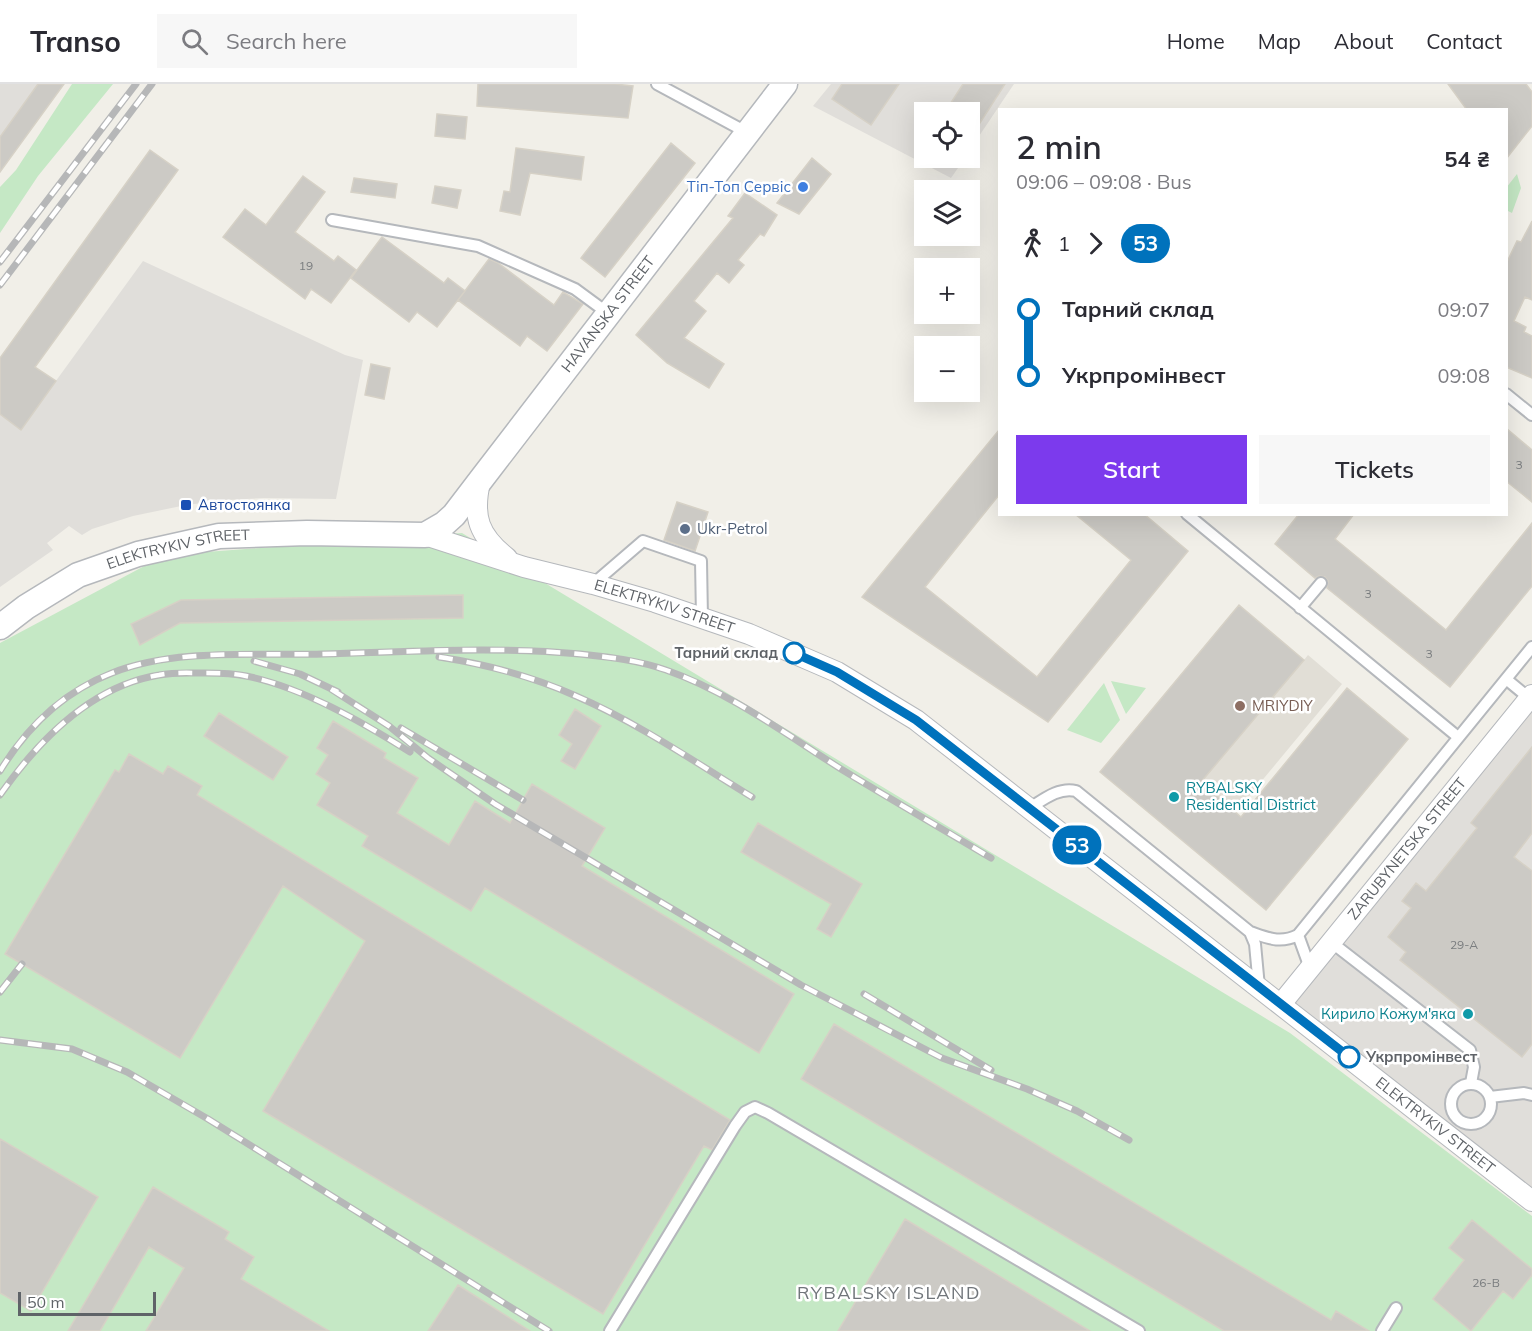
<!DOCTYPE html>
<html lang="en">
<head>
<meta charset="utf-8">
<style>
	:root { --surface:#fff; --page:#f7f7f7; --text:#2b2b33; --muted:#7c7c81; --line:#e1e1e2; --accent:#7c3aed }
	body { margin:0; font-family:Mulish,sans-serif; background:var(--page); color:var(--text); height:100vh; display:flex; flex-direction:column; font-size:22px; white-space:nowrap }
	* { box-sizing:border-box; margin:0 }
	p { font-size:20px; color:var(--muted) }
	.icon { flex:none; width:33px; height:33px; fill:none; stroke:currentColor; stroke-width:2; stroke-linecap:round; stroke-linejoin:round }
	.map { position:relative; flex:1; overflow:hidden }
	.sheet { position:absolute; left:998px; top:24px; width:510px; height:408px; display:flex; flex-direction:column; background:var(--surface); border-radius:0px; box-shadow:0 6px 24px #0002 }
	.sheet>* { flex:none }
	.badge { padding:0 12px; border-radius:20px; font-size:21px; line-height:39px }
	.fabs { position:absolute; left:914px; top:18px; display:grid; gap:12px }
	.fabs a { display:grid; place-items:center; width:66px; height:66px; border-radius:0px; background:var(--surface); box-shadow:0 6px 24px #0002; font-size:30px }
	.scale { position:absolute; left:18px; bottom:15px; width:138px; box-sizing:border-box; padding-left:6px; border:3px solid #5f6368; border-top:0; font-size:16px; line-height:21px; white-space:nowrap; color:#5f6368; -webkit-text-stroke:4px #fff; paint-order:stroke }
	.map>.badge { position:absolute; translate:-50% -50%; box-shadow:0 0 0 3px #fff }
	.legs { display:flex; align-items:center; gap:9px; height:66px; padding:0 18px; font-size:20px }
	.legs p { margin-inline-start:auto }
	.overview { display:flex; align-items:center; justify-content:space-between; height:102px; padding:0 18px }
	h1 { font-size:33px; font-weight:600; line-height:45px }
	.button { display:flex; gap:12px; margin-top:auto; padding:12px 18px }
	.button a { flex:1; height:69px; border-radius:0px; background:var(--accent); color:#fff; font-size:24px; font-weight:600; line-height:69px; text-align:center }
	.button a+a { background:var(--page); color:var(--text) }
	ul { padding:0 18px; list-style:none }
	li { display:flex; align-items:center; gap:21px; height:66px; font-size:22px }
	li i { display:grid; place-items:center; width:9px; height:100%; margin:0 8px; background:currentColor }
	li i::after { content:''; width:15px; height:15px; margin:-8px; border:4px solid; border-radius:50%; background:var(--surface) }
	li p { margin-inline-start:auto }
	li:first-child i { background:linear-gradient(#0000 50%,currentColor 0) }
	li:last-child i { background:linear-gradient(currentColor 50%,#0000 0) }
	header { display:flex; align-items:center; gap:36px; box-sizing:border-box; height:84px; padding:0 30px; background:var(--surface); border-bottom:2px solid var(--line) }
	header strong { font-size:28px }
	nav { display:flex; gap:33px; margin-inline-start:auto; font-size:21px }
	.search { width:420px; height:54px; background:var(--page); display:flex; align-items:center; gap:15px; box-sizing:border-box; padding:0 21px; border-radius:0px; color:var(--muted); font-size:22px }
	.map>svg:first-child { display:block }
	.industrial { fill:#e0deda }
	.education { fill:#e1ded6 }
	.green { fill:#c5e8c5 }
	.building { fill:#cccac5; stroke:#d6d1c6; stroke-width:1.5 }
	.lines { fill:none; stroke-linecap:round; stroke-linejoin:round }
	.service-casing { stroke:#b5b8bc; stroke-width:14 }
	.minor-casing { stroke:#b5b8bc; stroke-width:22 }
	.tertiary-casing { stroke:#b5b8bc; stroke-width:27 }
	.service { stroke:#fff; stroke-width:10 }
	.minor { stroke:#fff; stroke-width:20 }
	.tertiary { stroke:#fff; stroke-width:24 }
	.rail-casing { stroke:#b6b7b8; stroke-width:7 }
	.rail { stroke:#fff; stroke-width:4.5; stroke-dasharray:14; stroke-linecap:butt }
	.line-1-casing { stroke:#fff; stroke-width:14 }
	.line-1 { stroke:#0072bc; stroke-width:9 }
	.shop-dot { fill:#3f7fe0; stroke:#fff; stroke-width:2 }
	.transit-dot { fill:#1a4fb4; stroke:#fff; stroke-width:2 }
	.service-dot { fill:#5c6f8a; stroke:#fff; stroke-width:2 }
	.stop-1-dot { fill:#fff; stroke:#0072bc; stroke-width:3 }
	.education-dot { fill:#8d6e63; stroke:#fff; stroke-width:2 }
	.culture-dot { fill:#0f9aa8; stroke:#fff; stroke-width:2 }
	.labels { text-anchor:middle; stroke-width:5; stroke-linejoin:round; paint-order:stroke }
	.number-label { font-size:12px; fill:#7a7d7f }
	.shop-label { font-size:15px; fill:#366cbe; stroke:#fff; text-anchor:end }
	.street-label { font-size:15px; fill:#5f6368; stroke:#fff }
	.transit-label { font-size:15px; fill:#164399; stroke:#fff; text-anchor:start }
	.service-label { font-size:15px; fill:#4e5e75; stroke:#fff; text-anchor:start }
	.stop-label { font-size:15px; font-weight:bold; fill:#5f6368; stroke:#fff; text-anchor:end }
	.education-label { font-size:15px; fill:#785e54; stroke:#fff; text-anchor:start }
	.culture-label { font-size:15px; fill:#0d838f; stroke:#fff; text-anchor:start }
	.quarter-label { font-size:18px; letter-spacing:1.5px; fill:#70757a; stroke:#fff }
</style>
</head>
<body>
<header>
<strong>Transo</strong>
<div class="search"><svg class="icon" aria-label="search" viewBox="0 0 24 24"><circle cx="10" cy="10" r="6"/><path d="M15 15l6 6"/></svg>Search here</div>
<nav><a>Home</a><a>Map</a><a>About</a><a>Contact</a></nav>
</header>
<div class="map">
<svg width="1532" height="1247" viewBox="0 0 1532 1247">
	<rect width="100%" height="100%" fill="#f1efe8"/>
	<path class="industrial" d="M0,0h64l-64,87z
		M831,0h183l-45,67v-39h-45v46h41l-14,20 -138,-72z
		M143,177l202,94 18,5 -27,139 -72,-1 -37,2 -41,5 -53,11 -41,13 -10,6 -13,-9 -22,17 6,7 -53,37v-173l21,15z
		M1532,626v483l-242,-188z"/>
	<path class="education" d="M1239,521l65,55 4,-5 34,29 -106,128 -99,-85z"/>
	<path class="green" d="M72,0h41l-75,92 -38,57v-46l16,-17z
		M1517,90l4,14 -9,25 -6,-3v-22z
		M462,449l828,500 242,183v115h-1532v-688l165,-88z
		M1111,597l35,7 -20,26z
		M1104,599l16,37 -19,23 -34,-13z"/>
	<path class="building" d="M38,0h26l-64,88v-35z
		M478,0h137l18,2 -5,32 -151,-12z
		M842,0h57l-28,41 -39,-26z
		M963,0h42l-36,56v-28h-24z
		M1448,0h78l6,8v34l-26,33v-49h-39z
		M437,30l30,3 -2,22 -30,-3z
		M671,59l24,20 -90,114 -24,-19z
		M516,64l68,9 -3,23 -51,-7 -10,42 -20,-4 4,-20 6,1z
		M150,66l28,20 -143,197 21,14 -35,49 -21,-16v-56z
		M812,74l19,16 -32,40 -22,-11z
		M303,92l22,16 -30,40 39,29 4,-5 18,14 -25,33 -20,-14 -6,10 -82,-62 22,-28 21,16z
		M354,94l43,6 -2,14 -44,-6z
		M435,102l26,4 -4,18 -25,-5z
		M745,109l32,22 -13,21 -4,-2 -22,26 6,5 -15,18 -12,-10 -23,28 12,10 -22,27 40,26 -15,24 -42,-25 -31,-28 97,-117 -5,-2z
		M1532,137v79l-7,-3 -11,24 12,6 -2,5 8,4v42l-26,-11v-103l11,-23 4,1z
		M382,153l62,46 4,-5 17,13 -28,36 -20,-15 -8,10 -58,-44z
		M489,175l9,4 56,42 9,-13 20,12 -36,47 -20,-15 -7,10 -62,-46z
		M371,280l19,4 -6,31 -19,-4z
		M1506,344l26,22v52l-26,-21z
		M999,346v65l-74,92 112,90 94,-117 -56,-46h69l44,37 -140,171 -186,-125z
		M677,418l31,10 -13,39 -31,-11z
		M1299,430h55l-19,25 111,91 86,-107v63l-82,101 -123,-99 1,-7 -3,-4 -6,-1 -4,2 -40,-34z
		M463,511v23l-283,5 -40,22 -9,-21 50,-24z
		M1239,521l65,55 -103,122 40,35 106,-129 61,51 -142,171 -166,-138z
		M575,625l26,17 -26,43 -14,-8 11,-17 -13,-9z
		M219,629l69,44 -15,23 -69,-44z
		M333,637l53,32 -2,5 34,20 -21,35 52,32 26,-44 35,22 22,-39 73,44 -23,38 212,128 -35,59 -274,-165 -14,23 -109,-65 6,-10 -51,-31 13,-22 -14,-9 12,-19 -11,-7z
		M1532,663v86l-18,24 18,14v173l-10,13 -122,-97 6,-8 -18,-15 23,-29 -9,-7 14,-18 10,8 51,-63 -6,-5z
		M129,670l34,20 5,-8 34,20 -5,9 533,325 -18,30 -8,-4 -101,168 -340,-203 102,-170 -82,-55 -103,172 -175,-104 110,-184 4,2z
		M758,739l104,61 -31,53 -14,-8 14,-25 -90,-52z
		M834,940l497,296 5,-9 33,20h-145l-423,-252z
		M0,1055l98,58 -67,114 -31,-18z
		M153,1103l76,45 -4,7 29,18 -13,22 88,52h-183l38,-63 -35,-21 -49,84h-32z
		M905,1135l185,112h-252z
		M1472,1136l60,49v6l-19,24 -10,-8 -32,40 -38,-32 31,-39 -15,-12z
		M458,1201l72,46h-102z"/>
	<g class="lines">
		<defs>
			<path id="service" d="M657,0l91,49
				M332,136l146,26 97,43 34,25
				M1506,310l26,21
				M1187,430l271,223
				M593,500l50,-43 58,20 1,57
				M1300,524l21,-25
				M1506,595l26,-32
				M1030,724c14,-9 29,-21 46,-17l174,141c18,6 30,12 48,3l12,33
				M1250,848l5,12 4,43
				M1298,851l208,-256 23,19
				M1331,858l139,108 4,17 -3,16
				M1451 1020a20 20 0 1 1 40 0a20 20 0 1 1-40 0Z
				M1490,1013l34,-4 8,2
				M610,1247l125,-205 10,-14 10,-5 13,6 371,218
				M1382,1247l14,-23"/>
			<g id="minor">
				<path d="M480,398c-8,35 -1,54 27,76"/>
				<path id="s1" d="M425,451l99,32 69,17 62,18 94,32 88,38 79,48 616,481"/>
				<path id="s2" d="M1281,920l251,-309"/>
			</g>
			<g id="tertiary">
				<path id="s3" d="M0,543l26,-20 52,-32 60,-21 81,-18 88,-3 118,2 19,-11 10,-9 29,-38 302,-393"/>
			</g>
		</defs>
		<use href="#service" class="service-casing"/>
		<use href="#minor" class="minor-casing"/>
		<use href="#tertiary" class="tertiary-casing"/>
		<use href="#service" class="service"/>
		<use href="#minor" class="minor"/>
		<use href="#tertiary" class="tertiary"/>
		<defs>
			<path id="rail" d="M0,178l136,-178
				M0,201l152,-201
				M439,573c46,7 95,20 137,39 62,27 119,66 176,101
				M254,577l46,13 38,18
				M331,605l58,37 39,32 67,46 306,181 141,73 85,31 50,22 52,29
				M401,644l122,72
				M0,687c27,-44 63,-79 112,-98 63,-25 144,-17 211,-19 86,-2 172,-8 257,0 28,3 58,6 86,16 63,22 118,63 175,99 49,30 100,59 150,89
				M0,711c38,-54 91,-109 159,-120 15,-3 30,-2 46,-2 13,0 27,0 41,3 56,11 116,46 164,76
				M0,908l22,-28
				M864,910l127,76
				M0,956l72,9 55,23 81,47 341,212"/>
		</defs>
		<use href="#rail" class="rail-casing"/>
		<use href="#rail" class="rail"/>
	</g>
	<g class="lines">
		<defs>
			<path id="line-1" d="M794,569l43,19 79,48 433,337"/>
		</defs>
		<use href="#line-1" class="line-1-casing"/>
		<use href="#line-1" class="line-1"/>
	</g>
	<circle class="shop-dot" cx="803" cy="103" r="6"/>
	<rect class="transit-dot" x="180" y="415" width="12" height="12" rx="3"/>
	<circle class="service-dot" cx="685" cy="445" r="6"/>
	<g class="stop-1-dot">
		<circle cx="794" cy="569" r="10"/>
		<circle cx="1349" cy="973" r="10"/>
	</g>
	<circle class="education-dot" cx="1240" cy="622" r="6"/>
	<g class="culture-dot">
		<circle cx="1174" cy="713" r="6"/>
		<circle cx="1468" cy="930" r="6"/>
	</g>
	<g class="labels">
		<g class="number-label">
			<text x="306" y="186">19</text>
			<text x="1519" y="385">3</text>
			<text x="1368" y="514">3</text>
			<text x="1429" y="574">3</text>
			<text x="1464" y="865">29-А</text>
			<text x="1486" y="1203">26-В</text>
		</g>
		<g class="shop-label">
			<text x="791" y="108">Тіп-Топ Сервіс</text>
		</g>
		<g class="street-label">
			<text dy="5" stroke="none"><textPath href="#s3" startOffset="735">HAVANSKA STREET</textPath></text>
			<text dy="5" stroke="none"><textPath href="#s3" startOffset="198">ELEKTRYKIV STREET</textPath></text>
			<text dy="5" stroke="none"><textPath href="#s1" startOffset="250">ELEKTRYKIV STREET</textPath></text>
			<text dy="5" stroke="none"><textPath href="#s2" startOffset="200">ZARUBYNETSKA STREET</textPath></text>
			<text dy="5" stroke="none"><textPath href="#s1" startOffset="1186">ELEKTRYKIV STREET</textPath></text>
		</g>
		<g class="transit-label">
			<text x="198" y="426">Автостоянка</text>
		</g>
		<g class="service-label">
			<text x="697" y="450">Ukr-Petrol</text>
		</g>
		<g class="stop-label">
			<text x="778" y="574">Тарний склад</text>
			<text x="1366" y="978" text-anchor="start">Укрпромінвест</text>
		</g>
		<g class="education-label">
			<text x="1252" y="627">MRIYDIY</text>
		</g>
		<g class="culture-label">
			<text x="1186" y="709">RYBALSKY<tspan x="1186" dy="17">Residential District</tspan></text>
			<text x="1456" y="935" text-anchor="end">Кирило Кожум'яка</text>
		</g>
		<g class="quarter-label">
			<text x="889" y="1215">RYBALSKY ISLAND</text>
		</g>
	</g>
</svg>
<div class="fabs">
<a><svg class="icon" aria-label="locate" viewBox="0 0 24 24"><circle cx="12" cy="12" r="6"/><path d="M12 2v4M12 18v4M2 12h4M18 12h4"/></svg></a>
<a><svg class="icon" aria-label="layers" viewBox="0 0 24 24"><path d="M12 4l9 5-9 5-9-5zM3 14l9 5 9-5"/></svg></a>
<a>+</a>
<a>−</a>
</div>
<div class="scale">50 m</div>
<b class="badge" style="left:1077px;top:761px;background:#0072bc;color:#fff">53</b>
<section class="sheet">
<div class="overview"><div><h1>2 min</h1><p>09:06 – 09:08 · Bus</p></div><b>54 ₴</b></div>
<div class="legs"><svg class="icon" aria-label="walk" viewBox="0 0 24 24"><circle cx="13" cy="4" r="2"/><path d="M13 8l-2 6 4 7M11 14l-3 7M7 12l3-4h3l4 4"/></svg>1<svg class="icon" aria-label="forward" viewBox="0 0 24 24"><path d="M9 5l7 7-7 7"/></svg><b class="badge" style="background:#0072bc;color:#fff">53</b></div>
<ul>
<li><i style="color:#0072bc"></i><b>Тарний склад</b><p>09:07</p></li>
<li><i style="color:#0072bc"></i><b>Укрпромінвест</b><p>09:08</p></li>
</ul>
<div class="button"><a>Start</a><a>Tickets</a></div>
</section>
</div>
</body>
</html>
